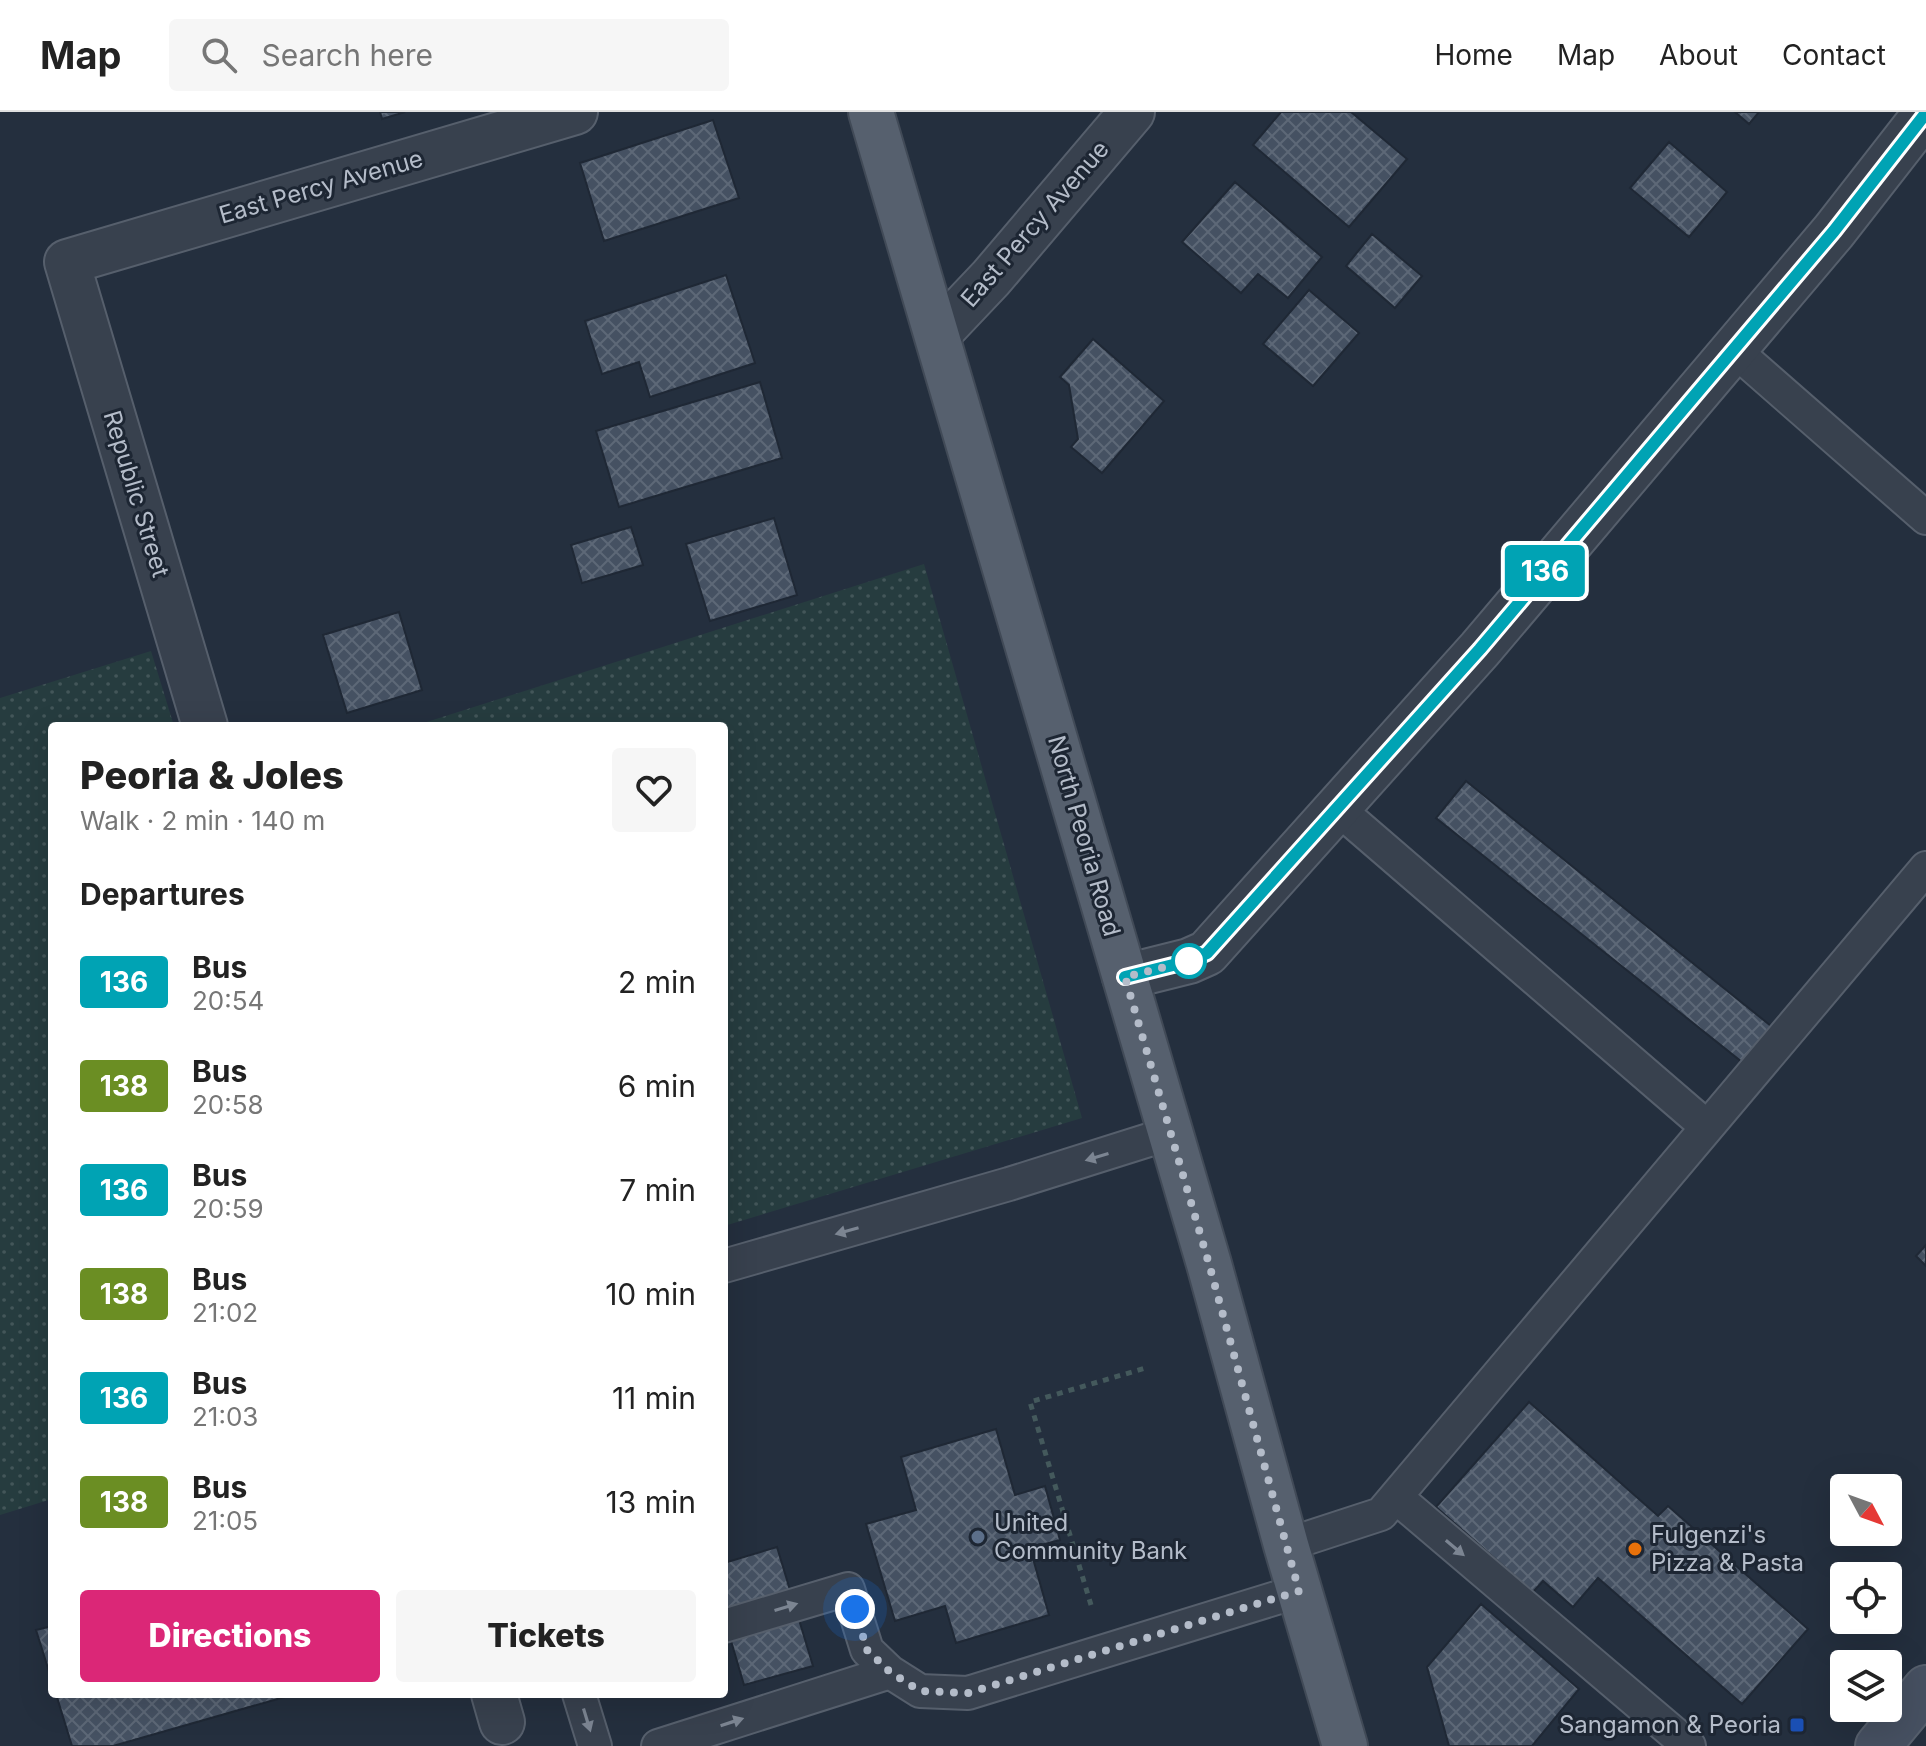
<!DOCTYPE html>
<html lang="en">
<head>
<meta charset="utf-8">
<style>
	:root { --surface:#fff; --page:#f6f6f6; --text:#222; --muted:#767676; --line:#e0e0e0; --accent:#db2777 }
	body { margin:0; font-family:Inter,sans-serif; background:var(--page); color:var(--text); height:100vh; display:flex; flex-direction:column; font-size:30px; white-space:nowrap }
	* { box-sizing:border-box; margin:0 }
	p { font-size:26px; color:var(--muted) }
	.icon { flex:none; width:44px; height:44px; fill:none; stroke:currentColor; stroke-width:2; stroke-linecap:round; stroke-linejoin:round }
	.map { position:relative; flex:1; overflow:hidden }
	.panel { position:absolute; left:48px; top:610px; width:680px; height:976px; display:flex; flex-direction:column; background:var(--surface); border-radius:8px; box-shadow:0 8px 32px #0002 }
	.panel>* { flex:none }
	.badge { padding:0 16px; border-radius:6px; font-size:28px; line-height:52px }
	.needle { width:52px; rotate:131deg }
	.buttons { position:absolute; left:1830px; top:1362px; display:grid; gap:16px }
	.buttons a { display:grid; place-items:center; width:72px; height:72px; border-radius:8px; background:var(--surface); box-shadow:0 8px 32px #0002; font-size:40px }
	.you { position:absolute; width:40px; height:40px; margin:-20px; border:6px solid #fff; border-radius:50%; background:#1a73e8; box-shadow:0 0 0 12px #1a73e833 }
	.map>.badge { position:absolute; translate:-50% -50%; box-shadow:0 0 0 4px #fff }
	h2 { padding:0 32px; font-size:30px; line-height:72px }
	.round { display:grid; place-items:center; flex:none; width:84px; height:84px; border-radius:8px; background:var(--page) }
	.overview { display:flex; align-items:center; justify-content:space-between; height:136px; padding:0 32px }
	h1 { font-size:38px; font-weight:800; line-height:60px }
	.button { display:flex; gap:16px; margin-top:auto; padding:16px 32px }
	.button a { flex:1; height:92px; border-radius:8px; background:var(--accent); color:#fff; font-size:32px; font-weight:800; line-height:92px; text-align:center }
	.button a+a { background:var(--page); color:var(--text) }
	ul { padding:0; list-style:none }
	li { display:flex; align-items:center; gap:24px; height:104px; padding:0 32px }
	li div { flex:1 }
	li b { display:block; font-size:30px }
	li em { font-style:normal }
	li .badge { min-width:88px; font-weight:700; text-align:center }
	header { display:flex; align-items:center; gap:48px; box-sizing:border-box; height:112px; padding:0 40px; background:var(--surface); border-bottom:2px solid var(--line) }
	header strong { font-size:38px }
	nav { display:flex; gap:44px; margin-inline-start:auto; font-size:28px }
	.search { width:560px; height:72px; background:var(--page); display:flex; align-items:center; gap:20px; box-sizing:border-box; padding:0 28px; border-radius:8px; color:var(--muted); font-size:30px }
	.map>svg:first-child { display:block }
	.grass { fill:url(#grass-dots) }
	.building { fill:url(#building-cross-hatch); stroke:#1f2835; stroke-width:2 }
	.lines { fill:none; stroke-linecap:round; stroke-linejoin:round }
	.service-casing { stroke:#565f6c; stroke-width:36 }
	.minor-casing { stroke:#565f6c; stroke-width:48 }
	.secondary-casing { stroke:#565f6c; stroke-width:48 }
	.primary-casing { stroke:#414a57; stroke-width:48 }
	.path { stroke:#44595c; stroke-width:5; stroke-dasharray:6 6; stroke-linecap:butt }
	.service { stroke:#38414e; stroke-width:32 }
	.minor { stroke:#38414e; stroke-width:44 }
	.secondary { stroke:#465061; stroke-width:44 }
	.primary { stroke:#56606e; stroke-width:44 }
	.oneway { fill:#7c8592 }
	.line-casing { stroke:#fff; stroke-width:18 }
	.line { stroke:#00a3b4; stroke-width:12 }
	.walk { stroke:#b4bcc9; stroke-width:8; stroke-dasharray:0 14.4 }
	.stop-dot { fill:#fff; stroke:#00a3b4; stroke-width:4 }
	.service-dot { fill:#5c6f8a; stroke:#1d2633; stroke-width:3 }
	.food-dot { fill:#e8710a; stroke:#1d2633; stroke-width:3 }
	.transit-dot { fill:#1a4fb4; stroke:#1d2633; stroke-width:3 }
	.labels { text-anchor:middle; stroke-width:6; stroke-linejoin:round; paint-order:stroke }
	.street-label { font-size:24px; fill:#b4bcc9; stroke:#1d2633 }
	.poi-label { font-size:24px; fill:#b4bcc9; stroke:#1d2633; text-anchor:start }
</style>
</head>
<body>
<header>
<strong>Map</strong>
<div class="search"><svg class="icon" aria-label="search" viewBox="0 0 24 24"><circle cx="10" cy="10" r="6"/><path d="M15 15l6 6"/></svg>Search here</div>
<nav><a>Home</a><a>Map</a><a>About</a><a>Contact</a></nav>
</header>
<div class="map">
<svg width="1926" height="1634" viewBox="0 0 1926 1634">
	<defs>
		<pattern id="grass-dots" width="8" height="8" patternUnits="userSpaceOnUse" patternTransform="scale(2)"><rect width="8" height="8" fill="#263c3f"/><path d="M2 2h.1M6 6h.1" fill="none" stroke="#435659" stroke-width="1.8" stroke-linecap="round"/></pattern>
		<pattern id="building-cross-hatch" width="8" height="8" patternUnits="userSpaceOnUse" patternTransform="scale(2)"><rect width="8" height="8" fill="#455162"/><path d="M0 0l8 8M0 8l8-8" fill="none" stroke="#5d6877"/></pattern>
	</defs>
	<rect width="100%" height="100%" fill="#242f3e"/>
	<path class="grass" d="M924,452l158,554 -358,108v-500h-310z
		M151,539l23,75h-122v773l-52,16v-817z"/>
	<path class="building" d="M380,0h25l-23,7z
		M1281,0h70l56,47 -58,68 -96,-82z
		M1735,0h24l-10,12z
		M713,8l26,78 -135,43 -24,-78z
		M1669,30l58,50 -38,45 -59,-49z
		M1235,70l87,75 -34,41 -30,-24 -17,19 -59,-51z
		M1372,122l50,42 -27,32 -49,-42z
		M726,163l29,88 -105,34 -11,-35 -37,12 -17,-53z
		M1309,178l50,43 -46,53 -50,-42z
		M1093,227l71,62 -62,72 -31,-26 7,-8 -9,-54 -9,-8z
		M760,270l22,76 -163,49 -23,-76z
		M774,406l23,77 -87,26 -24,-77z
		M631,415l12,38 -61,18 -11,-38z
		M399,500l23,78 -75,23 -24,-78z
		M1466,669l305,245 -29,36 -306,-244z
		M1926,1133v21l-10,-10z
		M1529,1290l129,114 10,-10 140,123 -66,75 -144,-126 -25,29 -30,-26 -10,11 -97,-85z
		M996,1317l19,66 30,-9 15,54 -30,8 19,67 -93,28 -11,-37 -50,15 -29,-97 50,-14 -15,-53z
		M777,1435l36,119 -69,19 -20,-68v-54z
		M1481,1492l98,85 -47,57h-83l-22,-79z
		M52,1514v55l-16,-51z
		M56,1582h239l-182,52h-41z"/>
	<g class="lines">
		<defs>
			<path id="service" d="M1733,237l193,169
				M1337,696l370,319
				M724,1154l285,-82 162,-51
				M1396,1385l293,249
				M1286,1433l95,-31 545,-646
				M724,1514l124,-37 19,61 23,22 30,19 48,2 331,-102
				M579,1582l16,52
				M658,1634l232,-74"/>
			<path id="minor" d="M937,223l54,-57 141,-166
				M205,614l-138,-464 508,-150
				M1125,865l64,-16 18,-8 273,-304 354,-418 92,-118
				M494,1582l8,28"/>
			<path id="secondary" d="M1878,1634l48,-58"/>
			<path id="primary" d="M871,0l338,1152 77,281 59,201"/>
		</defs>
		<use href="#service" class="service-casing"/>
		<use href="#minor" class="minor-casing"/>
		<use href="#secondary" class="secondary-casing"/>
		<use href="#primary" class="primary-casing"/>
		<path class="path" d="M1091,1493l-61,-203 119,-35"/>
		<use href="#service" class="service"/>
		<use href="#minor" class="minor"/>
		<use href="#secondary" class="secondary"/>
		<use href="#primary" class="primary"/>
	</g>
	<defs><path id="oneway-solid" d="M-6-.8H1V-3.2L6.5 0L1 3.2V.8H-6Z" transform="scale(2)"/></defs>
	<g class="oneway">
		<use href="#oneway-solid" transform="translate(1097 1045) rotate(163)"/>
		<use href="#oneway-solid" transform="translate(847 1119) rotate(164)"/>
		<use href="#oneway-solid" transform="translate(1455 1436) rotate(40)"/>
		<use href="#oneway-solid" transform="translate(786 1495) rotate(-17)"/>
		<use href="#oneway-solid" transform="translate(587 1608) rotate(73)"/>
		<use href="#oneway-solid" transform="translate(732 1610) rotate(-18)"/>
	</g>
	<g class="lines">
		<defs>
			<path id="line" d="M1125,865l64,-16 18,-8 273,-304 354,-418 92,-118"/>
		</defs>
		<use href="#line" class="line-casing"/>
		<use href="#line" class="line"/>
		<path class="walk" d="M855,1497l12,41 23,22 30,19 48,2 331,-102 -90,-327 -84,-287 64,-16"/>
	</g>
	<circle class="stop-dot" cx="1189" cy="849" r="16"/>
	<circle class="service-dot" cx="978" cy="1425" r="8"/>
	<circle class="food-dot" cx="1635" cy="1437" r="8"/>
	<rect class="transit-dot" x="1789" y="1605" width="16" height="16" rx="4"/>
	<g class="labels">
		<g class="street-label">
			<text transform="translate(321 75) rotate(-16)" y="8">East Percy Avenue</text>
			<text transform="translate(1035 112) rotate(-49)" y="8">East Percy Avenue</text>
			<text transform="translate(136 382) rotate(73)" y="8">Republic Street</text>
			<text transform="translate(1084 724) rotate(74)" y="8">North Peoria Road</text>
		</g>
		<g class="poi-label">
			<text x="994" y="1419">United<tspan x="994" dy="28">Community Bank</tspan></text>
			<text x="1651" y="1431">Fulgenzi's<tspan x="1651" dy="28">Pizza &amp; Pasta</tspan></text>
			<text x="1781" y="1621" text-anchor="end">Sangamon &amp; Peoria</text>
		</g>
	</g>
</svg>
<div class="buttons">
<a><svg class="needle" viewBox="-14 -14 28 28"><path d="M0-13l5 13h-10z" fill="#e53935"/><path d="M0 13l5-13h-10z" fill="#767676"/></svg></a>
<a><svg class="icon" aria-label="locate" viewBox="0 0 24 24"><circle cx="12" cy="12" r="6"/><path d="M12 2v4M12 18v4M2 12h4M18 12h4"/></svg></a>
<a><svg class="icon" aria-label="layers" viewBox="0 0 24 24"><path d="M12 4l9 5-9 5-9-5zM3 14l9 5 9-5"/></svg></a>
</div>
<div class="you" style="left:855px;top:1497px"></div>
<b class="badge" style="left:1545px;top:459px;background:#00a3b4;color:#fff">136</b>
<section class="panel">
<div class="overview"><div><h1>Peoria &amp; Joles</h1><p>Walk · 2 min · 140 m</p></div><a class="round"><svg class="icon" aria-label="heart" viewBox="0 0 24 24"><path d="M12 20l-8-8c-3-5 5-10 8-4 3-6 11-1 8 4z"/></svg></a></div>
<h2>Departures</h2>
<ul>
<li><span class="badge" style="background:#00a3b4;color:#fff">136</span><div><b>Bus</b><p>20:54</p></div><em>2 min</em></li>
<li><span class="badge" style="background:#6b8e23;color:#fff">138</span><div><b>Bus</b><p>20:58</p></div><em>6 min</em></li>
<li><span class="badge" style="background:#00a3b4;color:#fff">136</span><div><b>Bus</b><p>20:59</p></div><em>7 min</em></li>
<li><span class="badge" style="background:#6b8e23;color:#fff">138</span><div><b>Bus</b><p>21:02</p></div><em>10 min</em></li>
<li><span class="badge" style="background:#00a3b4;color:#fff">136</span><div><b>Bus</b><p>21:03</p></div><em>11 min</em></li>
<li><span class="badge" style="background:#6b8e23;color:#fff">138</span><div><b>Bus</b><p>21:05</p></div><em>13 min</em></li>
</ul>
<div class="button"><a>Directions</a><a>Tickets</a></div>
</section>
</div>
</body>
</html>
